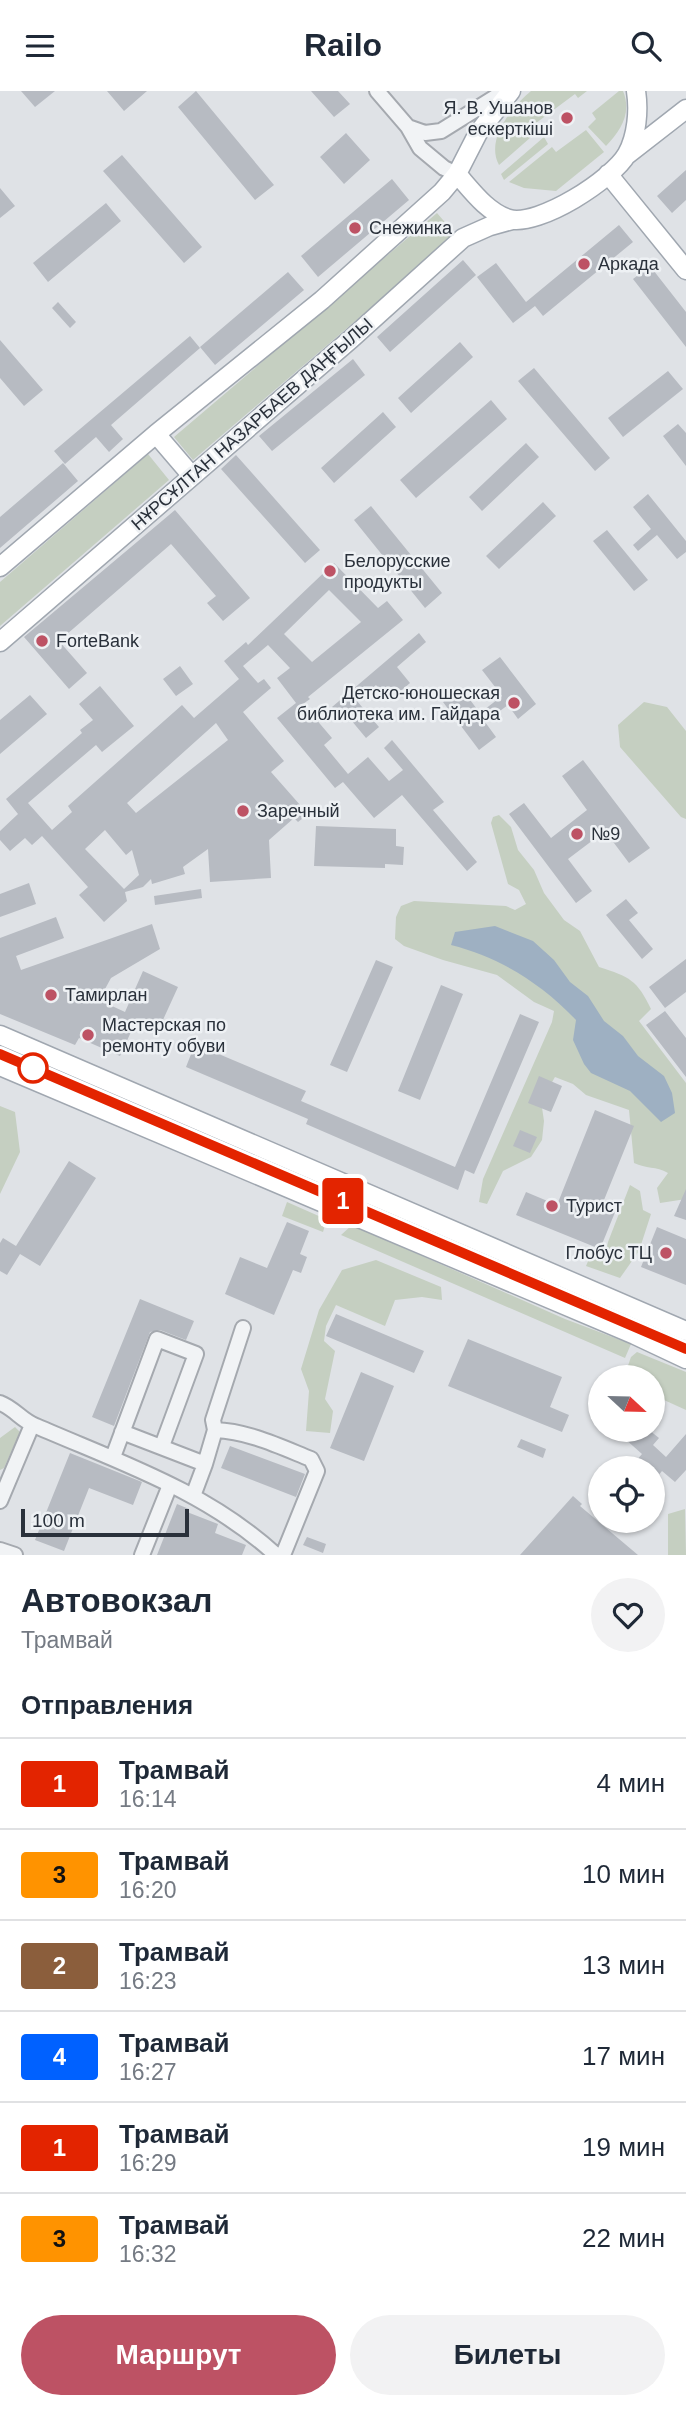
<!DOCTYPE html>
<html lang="ru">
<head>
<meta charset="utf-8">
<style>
	:root { --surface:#fff; --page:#f2f2f3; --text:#1f2937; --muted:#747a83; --line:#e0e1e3; --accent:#bd5264 }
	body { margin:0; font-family:Arial,sans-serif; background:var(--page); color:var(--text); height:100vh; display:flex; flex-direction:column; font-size:26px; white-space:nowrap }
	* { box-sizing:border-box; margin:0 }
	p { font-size:23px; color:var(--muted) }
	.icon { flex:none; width:38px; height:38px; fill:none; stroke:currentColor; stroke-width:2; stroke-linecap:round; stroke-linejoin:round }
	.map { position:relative; height:1464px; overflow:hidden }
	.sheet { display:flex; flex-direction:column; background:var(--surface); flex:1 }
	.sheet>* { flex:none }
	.badge { padding:0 14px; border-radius:5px; font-size:24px; line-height:46px }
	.needle { width:46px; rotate:112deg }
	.fabs { position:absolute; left:588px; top:1274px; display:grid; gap:14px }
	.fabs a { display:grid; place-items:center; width:77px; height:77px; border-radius:50%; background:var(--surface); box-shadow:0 2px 5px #0004; font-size:35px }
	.scale { position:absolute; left:21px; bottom:18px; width:168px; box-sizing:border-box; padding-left:7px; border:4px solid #2a313b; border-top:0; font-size:19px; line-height:24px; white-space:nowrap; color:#2a313b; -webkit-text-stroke:5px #eef1f4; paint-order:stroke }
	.map>.badge { position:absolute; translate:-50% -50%; box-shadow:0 0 0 4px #fff }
	h2 { padding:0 21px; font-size:26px; line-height:63px }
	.round { display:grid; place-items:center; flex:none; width:74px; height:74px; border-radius:37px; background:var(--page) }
	.head { display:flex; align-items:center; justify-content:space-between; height:119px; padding:0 21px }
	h1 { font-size:33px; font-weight:700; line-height:52px }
	.action { display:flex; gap:14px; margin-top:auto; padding:14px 21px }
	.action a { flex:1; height:80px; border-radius:42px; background:var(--accent); color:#fff; font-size:28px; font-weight:700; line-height:80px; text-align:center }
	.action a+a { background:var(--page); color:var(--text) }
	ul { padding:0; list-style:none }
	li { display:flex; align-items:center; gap:21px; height:91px; padding:0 21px; border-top:2px solid var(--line) }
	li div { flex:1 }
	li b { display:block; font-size:26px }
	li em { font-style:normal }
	li .badge { min-width:77px; font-weight:700; text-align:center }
	header { display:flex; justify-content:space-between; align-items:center; height:91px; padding:0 21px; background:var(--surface); font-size:32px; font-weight:700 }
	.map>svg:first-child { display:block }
	.green { fill:#c5cfc1 }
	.water { fill:#9eb0c2 }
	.building { fill:#b7bbc2; fill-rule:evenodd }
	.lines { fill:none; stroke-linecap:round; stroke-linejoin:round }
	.minor-casing { stroke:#a5a9af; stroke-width:18 }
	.major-casing { stroke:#a0a7b0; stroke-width:21 }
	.minor { stroke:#f1f3f5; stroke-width:14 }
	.major { stroke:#fff; stroke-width:18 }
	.tram { stroke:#7a828e; stroke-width:2 }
	.line-casing { stroke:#fff; stroke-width:16 }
	.line { stroke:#e32400; stroke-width:10 }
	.poi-dot { fill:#bd5264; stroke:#eef1f4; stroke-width:2.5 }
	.stop-dot { fill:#fff; stroke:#e32400; stroke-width:3.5 }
	.labels { text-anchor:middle; stroke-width:5; stroke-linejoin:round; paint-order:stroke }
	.poi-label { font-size:18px; fill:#2a313b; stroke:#eef1f4; text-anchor:start }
	.street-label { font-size:18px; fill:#2a313b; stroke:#eef1f4 }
</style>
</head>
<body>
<header><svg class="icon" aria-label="menu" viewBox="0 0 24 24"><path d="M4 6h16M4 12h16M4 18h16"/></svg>Railo<svg class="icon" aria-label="search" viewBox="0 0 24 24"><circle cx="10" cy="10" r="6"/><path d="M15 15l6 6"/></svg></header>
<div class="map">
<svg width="686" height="1464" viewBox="0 0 686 1464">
	<rect width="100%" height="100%" fill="#dfe2e6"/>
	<path class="green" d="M531,0h56l-9,7 -3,-4 -39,29 3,7 -40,35c-14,-26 13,-58 32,-74z
		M619,0h4c9,22 -2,39 -17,55l-18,-19 8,-8 -4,-6z
		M586,39l18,22 -48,39 -32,-3 -15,-6 43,-35 4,5z
		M544,46l4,7 -44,36 -3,-6z
		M437,122l19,22 -263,225 -19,-23z
		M148,363l21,26 -169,146v-44z
		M644,611l23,5 19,24v88l-5,-2 -61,-70 -2,-22z
		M499,724l12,12 7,23 16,20 10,23 20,27 16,11 19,36c31,10 38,13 52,42l-12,12 47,62v116l-26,4 -3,-15 11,-15c-12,-7 -22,-4 -34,-10l-5,-53 -43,-15 -13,-11 -18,-7 -14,24 3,20 -2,19 -11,17 -28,14 -16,33 -8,-2 4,-23 69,-157 2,-11 -20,-9 -37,-27 -54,-15 -39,-14 -9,-7 1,-22 5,-11 13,-5 92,5 9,4 11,-6 -7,-14 -11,-6 -17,-61 2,-6z
		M0,1015l15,6 5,40 -20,42z
		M630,1094l10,6 3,19 8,4 -12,37 -19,27 -34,-12 3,-7 16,-3 3,-14z
		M287,1111l34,15 5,5 -3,10 -41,-16z
		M352,1134l213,94 66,25 -6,14 -284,-123z
		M376,1169l65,27 1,13 -20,-3 -27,3 -10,26 -49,-21 -10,21 -2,15 11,10 -10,48 8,12 -3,22 -24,-2 3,-40 -8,-22 18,-59 23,-40z
		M637,1261l49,20v38l-33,-15v-18h-29l7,-20z
		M15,1336l5,5 -16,36 -4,2v-32z
		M685,1418l1,46h-18v-41z"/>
	<path class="water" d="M495,835l38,15 21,19 16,22 18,14 16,25 19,15 15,20 26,20 8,17 3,20 -14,9 -31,-31 -39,-18 -7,-9 -11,-24 3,-20c-35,-37 -77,-63 -125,-75l4,-13z"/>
	<path class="building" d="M21,0h34l-20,16z
		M107,0h40l-23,20z
		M196,0l78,94 -19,15 -77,-93z
		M311,0h27l12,13 -16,13z
		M346,42l24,27 -26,24 -24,-27z
		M122,64l80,92 -18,16 -81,-92z
		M686,79v30l-14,13 -15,-17z
		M392,88l17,21 -91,77 -17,-21z
		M0,97l15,18 -15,12z
		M106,112l15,18 -73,61 -15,-19z
		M619,134l14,17 -90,74 -8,-10 -22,17 -36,-46 19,-14 30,39z
		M463,169l13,15 -86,77 -13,-15z
		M650,175l36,46v35l-53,-68z
		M288,181l16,18 -89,75 -15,-18z
		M58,211l18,20 -6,6 -18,-20z
		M190,245l10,12 -89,77 12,14 -14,13 -13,-15 -31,27 -11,-13z
		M0,249l43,50 -19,16 -24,-28z
		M460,251l13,15 -62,56 -13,-15z
		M353,268l12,16 -93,76 -13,-15z
		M534,277l76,90 -15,13 -77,-90z
		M668,280l15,18 -60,48 -15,-19z
		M491,309l16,19 -91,79 -16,-18z
		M383,321l13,15 -62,56 -13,-15z
		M678,333l8,9v33l-23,-30z
		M526,352l13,14 -57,54 -13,-14z
		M236,364l84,95 -15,13 -84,-94z
		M63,372l15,18 -78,67v-31z
		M648,403l38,47v11l-9,7 -20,-24 -19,16 -5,-6 18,-16 -18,-22z
		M543,411l13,14 -57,53 -13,-13z
		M371,415l71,87 -17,15 -71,-88z
		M175,419l75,88 -27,23 -16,-18 9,-7 -45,-52 -112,97 28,32 -18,16 -45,-52z
		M607,439l41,50 -14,11 -41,-50z
		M334,472l44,45 9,-7 16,19 -95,77 2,2 -7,5 29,34 -8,7 24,29 20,-17 21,24 14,-11 -19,-22 8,-8 52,62 -11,8 44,52 -10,9 -65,-76 -28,23 -31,-36 -8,6 -58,-70 19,-15 -19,-25 13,-10 -22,-23 -25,21 15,17 6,-4 7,9 -28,24 41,49 -13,11 37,42 -10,8 -4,-4 -25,22 2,38 -61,4 -2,-33 -25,18 2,7 -33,10 -1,-5 -8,8 -18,5 2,9 -23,21 -25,-27 9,-8 -46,-51 -10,9 -7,-7 -15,13 -10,-11v-9l18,-17 -12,-15 76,-66 -2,-3 13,-10 -14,-16 21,-18 34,40 -32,26 -6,-7 -68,58 24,27 20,-18 -4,-6 114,-101 12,13 45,-39 -15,-18 22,-19 2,3zM329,499l32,32 -49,40 -28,-28zM216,632l12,17 -92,73 -9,-10zM105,739l21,25 6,-5 7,25 -15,14 -39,-40z
		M419,542l7,9 -29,25 13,16 -21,18 -13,-16 -19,16 22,26 -13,11 -20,-24 -4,4 -10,-11z
		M500,566l36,47 -18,15 -10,-14 -23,17 11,15 -17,13 -36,-48 18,-14 19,25 22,-17 -20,-26z
		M180,575l13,18 -17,12 -13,-17z
		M30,604l17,19 -47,40v-34z
		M583,669l67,88 -21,15 -24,-32 -37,28 24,32 -16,12 -67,-89 15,-11 27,35 36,-28 -25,-34z
		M316,735l80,3v17l8,1 -1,18 -18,-1v4l-71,-2z
		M29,792l7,21 -36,13v-23z
		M201,798l1,9 -47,7 -1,-9z
		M626,808l12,14 -9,7 24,29 -11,10 -36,-44z
		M56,826l8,21 -48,18 5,14 131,-46 8,25 -49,29 -12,22 26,12 18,-41 35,16 -21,46 -22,-10 -15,33 -41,-18 -4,7 -75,-31v-76z
		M686,868v33l-21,16 -16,-21z
		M376,869l17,7 -46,105 -17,-7z
		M441,894l22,9 -43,106 -22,-9z
		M665,920l21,27v39l-40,-52z
		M520,923l19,8 -65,152 -9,-4 -7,20 -152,-66 2,-5 -122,-52 9,-23 111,47 -5,10 154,66z
		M539,985l23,10 -11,26 -23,-9z
		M595,1019l39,16 -30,74 14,5 -18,44 -84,-34 10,-23 31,13z
		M520,1039l17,7 -7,16 -17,-7z
		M69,1070l27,17 -56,88 -20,-12 -13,21 -7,-4v-28l3,-5 13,8z
		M686,1098v31l-12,-4z
		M287,1131l22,9 -9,23 7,3 -6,16 -8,-3 -19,45 -49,-21 15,-37 27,11z
		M657,1136l29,12v46l-45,-18z
		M140,1208l54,22 -8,19 -26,-10 -10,2 -36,94 -22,-9z
		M336,1223l88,37 -10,22 -88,-37z
		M468,1248l94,38 -12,30 19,8 -7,17 -114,-46z
		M361,1281l33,14 -30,75 -34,-13z
		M615,1339h34l10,8 -6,7 13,12 20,-23v36l-11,12 -13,-11 -9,11v-14h-23l12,-14z
		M521,1348l25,10 -3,9 -26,-11z
		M230,1355l75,28 -9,23 -75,-29z
		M70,1362l72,29 -9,23 -44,-17 -25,63 -29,-11z
		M573,1405l9,8 -2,2 58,49h-118z
		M177,1413l12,5 -2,3 31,12 -3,9 31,12 -4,10h-85z
		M307,1446l19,7 -3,9 -20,-8z"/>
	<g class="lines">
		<defs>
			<path id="minor" d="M377,0l31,36 12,21 24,20 13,6
				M408,36l17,6 16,-2 64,-40
				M0,1312c14,5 22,18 36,23 85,37 170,65 240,129
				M215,1339c33,1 66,17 96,29l6,12 -34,84
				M122,1341l83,32 10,-34 -2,-10 30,-92
				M113,1366l44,-118 39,15 -34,92
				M193,1405l12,-32
				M0,1410l32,-76
				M0,1459l15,5
				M142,1464l28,-70"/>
			<path id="major" d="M627,64l59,-46
				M457,83c15,17 30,38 52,45 30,8 104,-40 118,-65 10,-18 12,-44 9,-63
				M608,83l78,96
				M156,343l36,42
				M0,476l156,-133 166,-134 120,-108 15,-18 21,-41 33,-42
				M0,551l351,-303 112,-101 27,-12 22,-6
				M0,944l686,296
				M0,975l635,269 51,24"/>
		</defs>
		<use href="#minor" class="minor-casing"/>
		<use href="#major" class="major-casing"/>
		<use href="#minor" class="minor"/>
		<use href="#major" class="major"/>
		<path class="tram" d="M0,957l686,296"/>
	</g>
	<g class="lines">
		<defs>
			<path id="line" d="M0,963l686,295"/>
		</defs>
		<use href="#line" class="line-casing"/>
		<use href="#line" class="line"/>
	</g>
	<g class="poi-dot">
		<circle cx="567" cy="27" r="7"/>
		<circle cx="355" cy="137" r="7"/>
		<circle cx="584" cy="173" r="7"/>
		<circle cx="330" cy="480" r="7"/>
		<circle cx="42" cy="550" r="7"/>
		<circle cx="514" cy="612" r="7"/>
		<circle cx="243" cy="720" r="7"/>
		<circle cx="577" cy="743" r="7"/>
		<circle cx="51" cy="904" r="7"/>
		<circle cx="88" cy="944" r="7"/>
		<circle cx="552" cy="1115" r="7"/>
		<circle cx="666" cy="1162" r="7"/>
	</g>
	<circle class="stop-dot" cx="33" cy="977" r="14"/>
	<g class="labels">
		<g class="poi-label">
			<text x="553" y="23" text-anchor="end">Я. В. Ушанов<tspan x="553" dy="21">ескерткіші</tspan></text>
			<text x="369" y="143">Снежинка</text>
			<text x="598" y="179">Аркада</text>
			<text x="344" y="476">Белорусские<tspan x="344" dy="21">продукты</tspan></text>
			<text x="56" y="556">ForteBank</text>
			<text x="500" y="608" text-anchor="end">Детско-юношеская<tspan x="500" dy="21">библиотека им. Гайдара</tspan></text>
			<text x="257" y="726">Заречный</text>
			<text x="591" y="749">№9</text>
			<text x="65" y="910">Тамирлан</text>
			<text x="102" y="940">Мастерская по<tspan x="102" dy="21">ремонту обуви</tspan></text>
			<text x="566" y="1121">Турист</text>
			<text x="652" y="1168" text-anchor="end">Глобус ТЦ</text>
		</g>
		<g class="street-label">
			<text transform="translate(252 333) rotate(-41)" y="6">НҰРСҰЛТАН НАЗАРБАЕВ ДАҢҒЫЛЫ</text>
		</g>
	</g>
</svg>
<div class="fabs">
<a><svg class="needle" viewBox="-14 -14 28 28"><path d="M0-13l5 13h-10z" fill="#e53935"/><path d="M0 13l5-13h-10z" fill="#747a83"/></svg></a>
<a><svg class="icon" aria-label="locate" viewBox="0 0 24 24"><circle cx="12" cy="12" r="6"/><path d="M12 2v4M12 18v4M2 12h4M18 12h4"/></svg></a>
</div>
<div class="scale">100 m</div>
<b class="badge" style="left:343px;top:1110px;background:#e32400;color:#fff">1</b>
</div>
<section class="sheet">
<div class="head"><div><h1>Автовокзал</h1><p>Трамвай</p></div><a class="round"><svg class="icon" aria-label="heart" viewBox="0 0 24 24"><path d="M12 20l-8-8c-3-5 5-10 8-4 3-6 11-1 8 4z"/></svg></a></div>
<h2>Отправления</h2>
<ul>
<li><span class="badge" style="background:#e32400;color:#fff">1</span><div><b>Трамвай</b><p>16:14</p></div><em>4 мин</em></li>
<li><span class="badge" style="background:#ff9300;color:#111">3</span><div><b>Трамвай</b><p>16:20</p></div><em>10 мин</em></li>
<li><span class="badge" style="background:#8b5e3c;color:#fff">2</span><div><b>Трамвай</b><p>16:23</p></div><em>13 мин</em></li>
<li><span class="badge" style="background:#0061ff;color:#fff">4</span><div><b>Трамвай</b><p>16:27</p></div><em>17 мин</em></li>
<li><span class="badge" style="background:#e32400;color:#fff">1</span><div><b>Трамвай</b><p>16:29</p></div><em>19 мин</em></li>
<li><span class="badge" style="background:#ff9300;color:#111">3</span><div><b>Трамвай</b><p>16:32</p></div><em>22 мин</em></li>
</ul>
<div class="action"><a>Маршрут</a><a>Билеты</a></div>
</section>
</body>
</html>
